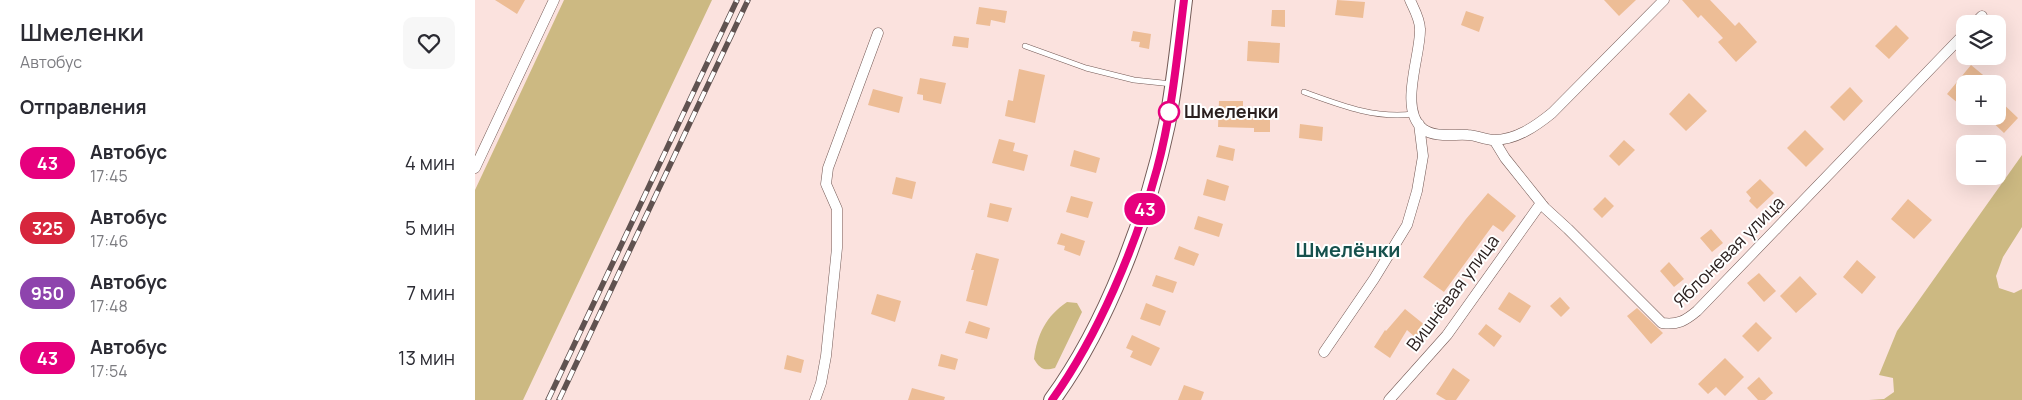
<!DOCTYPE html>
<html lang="ru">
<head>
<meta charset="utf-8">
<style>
	:root { --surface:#fff; --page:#f7f7f7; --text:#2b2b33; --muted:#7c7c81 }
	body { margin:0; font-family:Manrope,sans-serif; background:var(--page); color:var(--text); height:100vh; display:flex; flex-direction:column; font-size:19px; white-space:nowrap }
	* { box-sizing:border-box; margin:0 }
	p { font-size:16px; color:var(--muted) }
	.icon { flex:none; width:28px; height:28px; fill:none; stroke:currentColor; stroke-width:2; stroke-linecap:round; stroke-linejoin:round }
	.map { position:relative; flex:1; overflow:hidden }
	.sheet { display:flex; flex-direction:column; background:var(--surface); width:475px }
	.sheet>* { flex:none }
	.badge { padding:0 10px; border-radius:16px; font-size:18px; line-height:32px }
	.buttons { position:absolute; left:1481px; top:15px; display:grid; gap:10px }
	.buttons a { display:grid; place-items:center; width:50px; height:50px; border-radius:10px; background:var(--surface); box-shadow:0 5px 20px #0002; font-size:25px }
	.map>.badge { position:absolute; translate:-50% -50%; box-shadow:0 0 0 2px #fff }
	h2 { padding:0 20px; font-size:19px; line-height:45px }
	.round { display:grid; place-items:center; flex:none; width:52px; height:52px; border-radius:10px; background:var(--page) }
	.overview { display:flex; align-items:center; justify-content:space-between; height:85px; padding:0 20px }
	h1 { font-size:24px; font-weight:600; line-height:38px }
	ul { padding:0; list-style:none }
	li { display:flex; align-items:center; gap:15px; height:65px; padding:0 20px }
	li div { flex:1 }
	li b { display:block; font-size:19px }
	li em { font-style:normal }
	li .badge { min-width:55px; font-weight:700; text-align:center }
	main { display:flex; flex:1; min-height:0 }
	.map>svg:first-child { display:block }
	.green { fill:#ccb982 }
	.building { fill:#edbd96 }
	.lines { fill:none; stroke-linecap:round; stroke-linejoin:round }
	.lane-casing { stroke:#735955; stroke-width:6 }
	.street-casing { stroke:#735955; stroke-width:11 }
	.primary-casing { stroke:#735955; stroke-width:18 }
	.lane { stroke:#fff; stroke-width:5 }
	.street { stroke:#fff; stroke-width:10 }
	.primary { stroke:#fff; stroke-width:16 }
	.rail-casing { stroke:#605250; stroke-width:5.5 }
	.rail { stroke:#fff; stroke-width:4; stroke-dasharray:11; stroke-linecap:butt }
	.line-casing { stroke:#fff; stroke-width:11 }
	.line { stroke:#e6007e; stroke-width:8 }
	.stop-dot { fill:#fff; stroke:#e6007e; stroke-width:2.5 }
	.labels { text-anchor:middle; stroke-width:4; stroke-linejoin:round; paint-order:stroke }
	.stop-label { font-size:18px; font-weight:bold; fill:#2b201f; stroke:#fff; text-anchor:start }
	.street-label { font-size:18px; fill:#2b201f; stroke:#fff }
	.quarter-label { font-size:20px; font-weight:bold; fill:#16514d; stroke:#fff }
</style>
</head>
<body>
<main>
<section class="sheet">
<div class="overview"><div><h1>Шмеленки</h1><p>Автобус</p></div><a class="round"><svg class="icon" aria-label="heart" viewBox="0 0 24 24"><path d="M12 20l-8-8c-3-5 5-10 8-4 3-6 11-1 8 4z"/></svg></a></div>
<h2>Отправления</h2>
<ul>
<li><span class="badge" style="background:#e6007e;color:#fff">43</span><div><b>Автобус</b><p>17:45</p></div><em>4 мин</em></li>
<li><span class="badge" style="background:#d7263d;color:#fff">325</span><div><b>Автобус</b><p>17:46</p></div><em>5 мин</em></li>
<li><span class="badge" style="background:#8e44ad;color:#fff">950</span><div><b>Автобус</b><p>17:48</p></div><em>7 мин</em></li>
<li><span class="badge" style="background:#e6007e;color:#fff">43</span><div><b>Автобус</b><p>17:54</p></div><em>13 мин</em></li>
</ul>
</section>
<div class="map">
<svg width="1547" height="400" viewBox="0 0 1547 400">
	<rect width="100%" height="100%" fill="#fbe2de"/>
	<path class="green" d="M89,0h148l-189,400h-48v-210z
		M1547,155v72l-19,30 -7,19 3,12 15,5 8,-4v111h-153l15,-1 10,-7 -1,-14 -14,-3 18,-44z
		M592,302l10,1 5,9 -27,56c-11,3 -15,1 -21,-9 3,-24 12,-43 33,-57z"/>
	<path class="building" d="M20,0h30l-8,14z
		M862,0l28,2 -2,16 -28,-3z
		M1129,0h32l-17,16z
		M1207,0h28l25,26 4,-4 18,20 -21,20 -18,-20 5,-4 -22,-23 -3,3z
		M504,7l28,4 -2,12 -14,-3 -1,6 -14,-2z
		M797,10h13v17l-14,-1z
		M991,11l18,6 -5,15 -18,-7z
		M1421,25l13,13 -20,21 -14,-13z
		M658,31l18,3 -2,15 -10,-2 1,-5 -9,-1z
		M479,36l15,2 -1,10 -16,-2z
		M773,41l32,2 -1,20 -32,-2z
		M1496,65l23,19h-29v25l-18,-15z
		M544,69l26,6 -10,48 -30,-7 3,-16 5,1z
		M445,78l26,5 -5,21 -18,-4v-5l-6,-1z
		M1375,87l13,14 -19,20 -14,-14z
		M398,89l30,8 -4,16 -31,-8z
		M1214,93l18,18 -21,20 -17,-17z
		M1522,98l21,20 -14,15 -18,-17h11z
		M744,101h24v10h27v21h-16v-4l-36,-1z
		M825,124l23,3 -1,14 -23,-3z
		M1330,130l19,19 -18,18 -19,-19z
		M524,139l16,4 -2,8 15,4 -4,16 -32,-8z
		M1149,140l11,10 -16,16 -10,-10z
		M744,145l16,4 -2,12 -17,-4z
		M599,150l26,8 -4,15 -26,-7z
		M421,177l20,5 -4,17 -20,-5z
		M732,179l22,7 -4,15 -22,-6z
		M1285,179l14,14 -17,16 -8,-8 2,-3 -5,-6z
		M1013,193l28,23 -13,16 -10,-7 -49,67 -21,-15 43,-58z
		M596,196l22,6 -5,16 -22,-6z
		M1130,197l9,9 -12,12 -9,-9z
		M1433,199l24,21 -18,19 -23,-20z
		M515,203l22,5 -4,14 -21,-5z
		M723,216l25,8 -4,13 -25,-8z
		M1236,229l12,14 -11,9 -12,-14z
		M586,233l24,8 -5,15 -16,-6 1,-4 -8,-2z
		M704,246l20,8 -5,12 -20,-7z
		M501,253l23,6 -12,47 -21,-5 8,-31h-3z
		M1382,260l19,17 -14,17 -19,-17z
		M1194,262l15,17 -10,8 -14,-16z
		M1284,273l17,18 -12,11 -17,-19z
		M681,275l21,7 -4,11 -21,-7z
		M1325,276l17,18 -21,19 -16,-17z
		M1034,292l22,14 -11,17 -22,-14z
		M402,294l24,7 -6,21 -24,-8z
		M1085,297l10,11 -9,9 -11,-11z
		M671,303l20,8 -6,15 -20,-7z
		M1162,308l26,25 -12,11 -24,-28z
		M930,309l21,17 -10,12 -9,-8 -17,28 -16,-11 11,-17 1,1z
		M494,321l21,7 -3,11 -22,-6z
		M1281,322l16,16 -14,14 -16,-16z
		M1011,324l16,12 -8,11 -16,-13z
		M657,335l28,13 -9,18 -21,-9 3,-6 -7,-3z
		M466,354l17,5 -3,11 -17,-4z
		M312,355l17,5 -3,13 -17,-4z
		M1250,358l19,19 -19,19 -9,-9 -8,7 -10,-10z
		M978,368l17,12 -14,20h-10l-10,-6z
		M1284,377l14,16 -8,7h-7l-11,-12z
		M709,385l20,7 -3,8h-23z
		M437,388l33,9 -1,3h-36z"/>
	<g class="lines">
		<defs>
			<path id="lane" d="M550,46l61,22 48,12 38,4
				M829,92c36,13 71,27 109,22"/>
			<path id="street" d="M935,0c4,9 10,19 10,29 1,26 -22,80 3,100 12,9 31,5 45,6 8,0 17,5 26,5 22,0 42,-14 58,-27l112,-113
				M1499,24l8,-8
				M1019,140l11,18 40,50 23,21 94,94c16,2 23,-2 35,-12l268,-278
				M0,168l79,-168
				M849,352l50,-73 33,-54 10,-34 6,-35 -4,-32
				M340,400l6,-17 5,-27 11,-108v-39l-11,-25 2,-16 50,-135
				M914,400l58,-65 94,-132"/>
			<path id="primary" d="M577,400c55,-75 96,-185 115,-276 8,-41 12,-83 17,-124"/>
		</defs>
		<use href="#lane" class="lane-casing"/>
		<use href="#street" class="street-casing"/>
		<use href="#primary" class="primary-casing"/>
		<use href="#lane" class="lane"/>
		<use href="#street" class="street"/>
		<use href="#primary" class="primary"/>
		<defs>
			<path id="rail" d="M73,400l189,-400
				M84,400l189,-400"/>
		</defs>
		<use href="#rail" class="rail-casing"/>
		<use href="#rail" class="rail"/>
	</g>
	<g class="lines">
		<defs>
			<path id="line" d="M577,400c46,-64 84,-154 105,-231 15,-55 20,-113 27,-169"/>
		</defs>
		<use href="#line" class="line-casing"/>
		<use href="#line" class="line"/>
	</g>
	<circle class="stop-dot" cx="694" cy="112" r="10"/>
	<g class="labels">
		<g class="stop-label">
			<text x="709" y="118">Шмеленки</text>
		</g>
		<g class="street-label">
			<text transform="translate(1254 252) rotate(-45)" y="6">Яблоневая улица</text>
			<text transform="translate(978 293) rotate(-53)" y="6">Вишнёвая улица</text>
		</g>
		<g class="quarter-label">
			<text x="873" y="257">Шмелёнки</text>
		</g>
	</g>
</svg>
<div class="buttons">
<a><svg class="icon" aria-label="layers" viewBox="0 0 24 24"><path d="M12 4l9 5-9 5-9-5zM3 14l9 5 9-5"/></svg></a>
<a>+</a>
<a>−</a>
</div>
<b class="badge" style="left:670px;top:209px;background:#e6007e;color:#fff">43</b>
</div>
</main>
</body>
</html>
